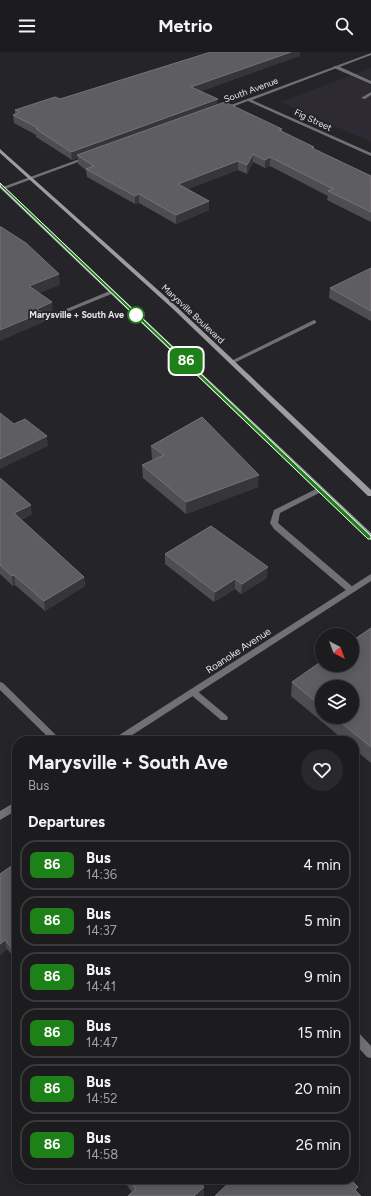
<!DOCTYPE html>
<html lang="en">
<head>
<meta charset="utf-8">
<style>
	:root { --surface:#1c1b1e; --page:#29282b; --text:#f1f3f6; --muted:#a0a1a4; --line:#3a393c }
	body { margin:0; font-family:Figtree,sans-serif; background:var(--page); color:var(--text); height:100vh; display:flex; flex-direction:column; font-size:15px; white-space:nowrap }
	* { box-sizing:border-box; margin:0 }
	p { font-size:13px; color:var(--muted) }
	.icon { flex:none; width:22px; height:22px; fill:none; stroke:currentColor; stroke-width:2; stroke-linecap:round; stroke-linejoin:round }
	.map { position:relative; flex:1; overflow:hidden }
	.details { position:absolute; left:12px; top:684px; width:347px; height:448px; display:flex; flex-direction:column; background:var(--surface); border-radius:16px; box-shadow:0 2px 10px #0003,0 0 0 1px var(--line) }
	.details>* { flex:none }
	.badge { padding:0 8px; border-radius:6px; font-size:14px; line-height:26px }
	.needle { width:26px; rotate:139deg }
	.controls { position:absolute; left:315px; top:576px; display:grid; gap:8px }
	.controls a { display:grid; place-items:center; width:44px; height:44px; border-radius:50%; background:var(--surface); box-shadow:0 2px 10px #0003,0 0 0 1px var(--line); font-size:20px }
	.map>.badge { position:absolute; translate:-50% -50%; box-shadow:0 0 0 2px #fff }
	h2 { padding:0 16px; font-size:15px; line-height:36px }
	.round { display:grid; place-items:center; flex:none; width:42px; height:42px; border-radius:21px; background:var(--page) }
	.summary { display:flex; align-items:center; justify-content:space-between; height:68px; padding:0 16px }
	h1 { font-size:19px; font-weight:700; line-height:30px }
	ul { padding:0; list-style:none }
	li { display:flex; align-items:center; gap:12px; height:50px; margin:0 8px 6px; padding:0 8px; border:2px solid var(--line); border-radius:16px }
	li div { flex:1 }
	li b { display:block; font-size:15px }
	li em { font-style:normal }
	li .badge { min-width:44px; font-weight:700; text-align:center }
	header { display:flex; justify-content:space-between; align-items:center; height:52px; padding:0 16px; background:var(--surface); font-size:18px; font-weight:700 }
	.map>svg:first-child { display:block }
	.built { fill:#2d2a34 }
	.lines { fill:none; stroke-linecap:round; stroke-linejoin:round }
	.lane { fill:#717073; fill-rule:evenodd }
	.street { fill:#717073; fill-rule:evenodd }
	.secondary { fill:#9d9ca0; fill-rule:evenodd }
	.wall { fill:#4e4d51; fill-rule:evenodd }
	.shaded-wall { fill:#363539 }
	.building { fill:#5e5d61; stroke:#747376 }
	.line { fill:#1e8019; stroke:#fff }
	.stop-dot { fill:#fff; stroke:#1e8019; stroke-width:2 }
	.labels { text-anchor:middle; stroke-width:3.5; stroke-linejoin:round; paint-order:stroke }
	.far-street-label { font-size:9px; fill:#e8e7ea; stroke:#252428 }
	.far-stop-label { font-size:9px; font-weight:bold; fill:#e8e7ea; stroke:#252428; text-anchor:end }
	.street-label { font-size:10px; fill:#e8e7ea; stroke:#252428 }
</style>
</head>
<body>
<header><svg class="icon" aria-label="menu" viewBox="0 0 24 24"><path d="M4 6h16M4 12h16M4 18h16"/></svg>Metrio<svg class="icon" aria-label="search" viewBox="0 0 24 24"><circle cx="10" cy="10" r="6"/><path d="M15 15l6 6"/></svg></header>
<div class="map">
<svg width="371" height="1144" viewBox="0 0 371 1144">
	<rect width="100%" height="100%" fill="#252428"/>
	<path class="built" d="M371,16v74l-91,-40z"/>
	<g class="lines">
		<path class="lane" d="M334,14h4l33,15v3l-37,-16z
			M371,40v3l-6,4 -4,-1z
			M112,238l2,1v2l-69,28h-4l-1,-1z
			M314,268l2,1v2l-82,40h-4l-1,-1z
			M318,436h3l4,2 -45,23 -2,10 76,65 1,2 -1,2h-6l-74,-63 -4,-6 4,-13z
			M193,637l3,1 31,26 1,2 -1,2h-6l-31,-26 -1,-2 1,-2z"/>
		<path class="street" d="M371,1v2l-119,45 119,53v3l-123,-55 -24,9 -4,-1z
			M85,105l4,1 -84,31 -5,-1z
			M371,522v7l-248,160h-11l1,-2z
			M0,630l3,1 59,58h-10l-52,-51z
			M17,749v9l-17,10v-9z
			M354,979l4,1 13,14v12l-4,-1 -13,-14z"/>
		<path class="secondary" d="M0,97l177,158 194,183v6h-3l-195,-187 -173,-156z
			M0,131l371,350v6h-3l-368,-351z"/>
	</g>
	<path class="wall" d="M210,0h90l-1,4 -98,35 17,14 64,24v3l32,15v2l57,27v46l-44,-22 1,-4 -58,-30 -5,2 -12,-6 -6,12 -9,-4 -50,19 21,12v9l-33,14 -37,-21 -4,1 -48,-27 -1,-7 -8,-6v-6l-6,2 -36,-23v-2l-22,-12 -1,-8 2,-1v-4l45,-11z
		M371,216v53l-42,-23 1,-10z
		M151,394l107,41 -72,27 -43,-36 -1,-13 12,-5 -2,-1z
		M0,426l32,36 -11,6 63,57 1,9 -40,25 -30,-26 -2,1 -13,-12z
		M165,502l102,24 -26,16 -6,-5 -21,13 -49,-38z
		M371,576v135l-17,-14v-8h-9l-54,-45 1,-14zM322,635l30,30h-30z
		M17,810v99l-10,-12 -7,6v-81z
		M122,1127h75l7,16 -1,1h-75l4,-4z"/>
	<path class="shaded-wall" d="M291,0h9l-1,4 -108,39v-8z
		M218,47l-1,8 -140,48 1,3 -6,2 -1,-8z
		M253,102v8l-6,12v-9z
		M270,105v9l-5,2v-8z
		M238,109v9l-60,23v-9z
		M139,142v9l-4,1v-8z
		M209,149v9l-33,14v-9z
		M59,222l1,11 -30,12 -1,-11z
		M52,250l1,11 -10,5 1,4 -44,19v-11l37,-21z
		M47,384l1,10 -48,23v-10z
		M259,423l-1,12 -72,27v-12z
		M31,453l1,9 -17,9 -1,-10z
		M268,515l-1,11 -26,16 1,-10z
		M14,523l1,10 -2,1 -1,-10z
		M84,525l1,9 -40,25 -1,-10z
		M235,527v10l-21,13 1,-10z
		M5,888l2,9 -7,6v-11z
		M204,1135v8l-1,1h-9z"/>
	<path class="building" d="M211,0h80l-100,35 27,12 -147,53 -35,-23 2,-1 -25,-13 7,-3 -5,-2 40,-13 5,2z
		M225,50l57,27 -3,1 35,17 -2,1 59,28v36l-43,-21 5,-2 -63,-32 -5,3 -12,-6 -6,11 -9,-4 -60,23 31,17 -33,14 -37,-21 -4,2 -49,-27 8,-3 -17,-11z
		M0,175h1l25,16 33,31 -30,12 23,16 -15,7 2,2 4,1 -43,18z
		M371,216v43l-41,-23z
		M0,361l14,11 11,-5 22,17 -47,23z
		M202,365l57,58 -73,27 -44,-37 22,-10 -13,-9z
		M0,426l31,27 -17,8 70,64 -40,24 -30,-26 -2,1 -12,-11z
		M211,474l57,41 -26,17 -7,-5 -20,13 -50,-38z
		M371,576v119l-37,-30h18v-30h-30v20l-30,-25 30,-21v4h30v-24z
		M17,810v92l-12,-14 -5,4v-70z
		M128,1127h69l7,8 -10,9h-66l8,-7z
		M233,1127h117l8,8 -3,3 6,6h-146z"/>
	<path class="line" d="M0,131l371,353v3h-3l-368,-353z"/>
	<circle class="stop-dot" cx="136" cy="263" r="8"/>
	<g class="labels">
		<g class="far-street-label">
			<text transform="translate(251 38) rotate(-20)" y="3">South Avenue</text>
			<text transform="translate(313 68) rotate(25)" y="3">Fig Street</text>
			<text transform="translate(193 262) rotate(43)" y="3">Marysville Boulevard</text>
		</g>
		<g class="far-stop-label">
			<text x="124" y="266">Marysville + South Ave</text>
		</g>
		<g class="street-label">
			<text transform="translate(238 598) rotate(-33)" y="4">Roanoke Avenue</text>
		</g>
	</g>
</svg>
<div class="controls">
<a><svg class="needle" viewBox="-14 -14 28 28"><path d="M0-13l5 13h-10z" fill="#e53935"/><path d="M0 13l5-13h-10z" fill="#a0a1a4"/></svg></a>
<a><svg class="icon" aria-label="layers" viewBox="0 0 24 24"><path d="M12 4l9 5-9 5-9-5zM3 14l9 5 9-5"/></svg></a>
</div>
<b class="badge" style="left:186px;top:309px;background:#1e8019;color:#fff">86</b>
<section class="details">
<div class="summary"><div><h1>Marysville + South Ave</h1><p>Bus</p></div><a class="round"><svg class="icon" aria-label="heart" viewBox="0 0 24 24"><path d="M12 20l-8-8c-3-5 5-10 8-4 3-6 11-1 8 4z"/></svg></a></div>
<h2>Departures</h2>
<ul>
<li><span class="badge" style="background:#1e8019;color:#fff">86</span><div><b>Bus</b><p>14:36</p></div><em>4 min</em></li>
<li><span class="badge" style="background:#1e8019;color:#fff">86</span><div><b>Bus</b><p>14:37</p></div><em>5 min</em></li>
<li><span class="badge" style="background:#1e8019;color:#fff">86</span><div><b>Bus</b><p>14:41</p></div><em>9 min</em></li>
<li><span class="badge" style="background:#1e8019;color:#fff">86</span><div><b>Bus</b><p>14:47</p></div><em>15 min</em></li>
<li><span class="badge" style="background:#1e8019;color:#fff">86</span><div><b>Bus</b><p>14:52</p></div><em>20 min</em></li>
<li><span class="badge" style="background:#1e8019;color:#fff">86</span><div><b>Bus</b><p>14:58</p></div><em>26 min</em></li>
</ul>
</section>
</div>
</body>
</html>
